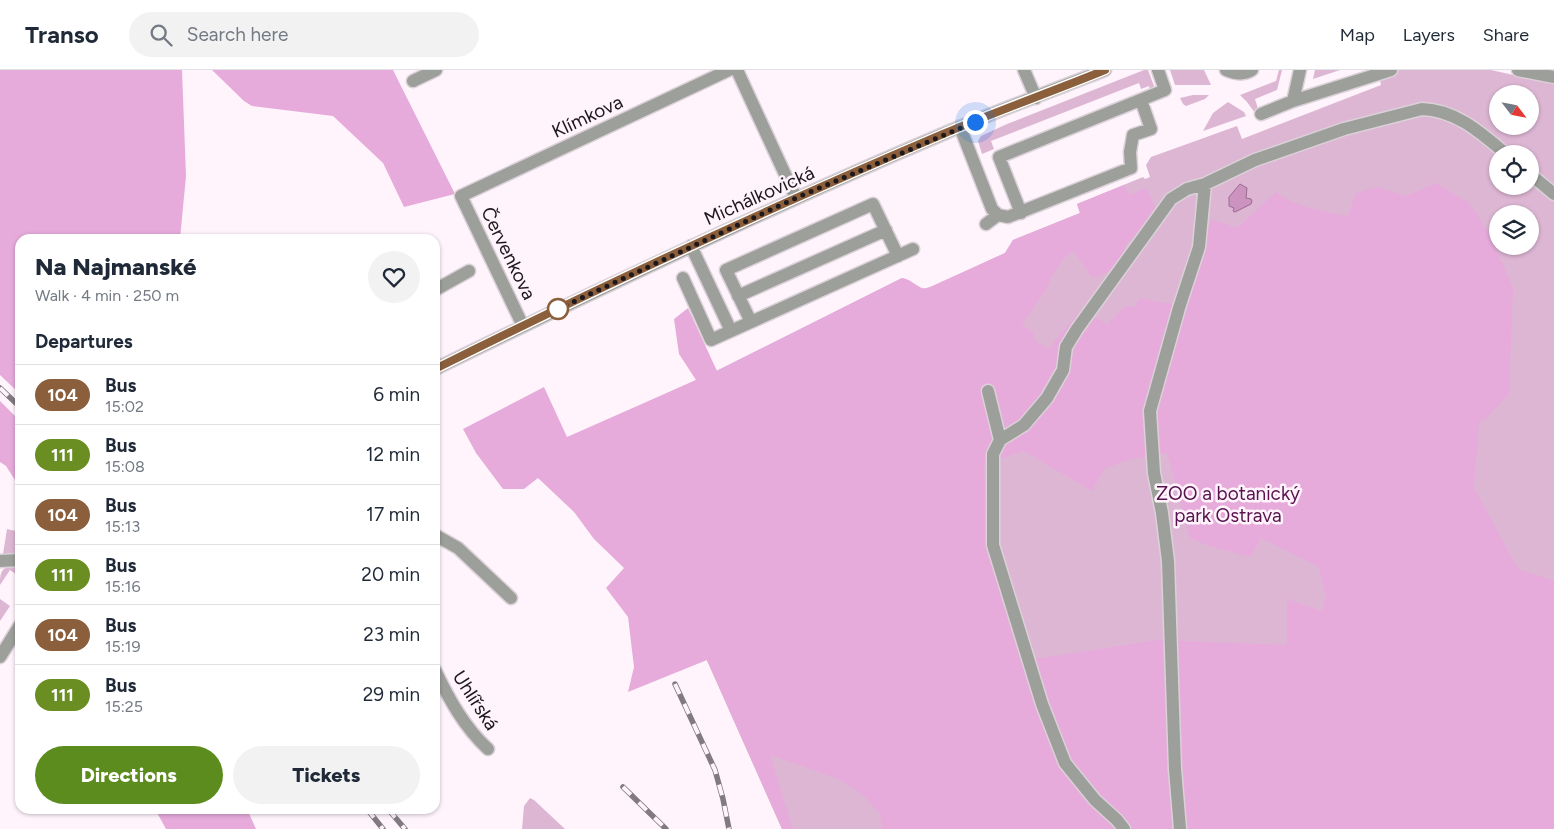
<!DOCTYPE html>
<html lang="en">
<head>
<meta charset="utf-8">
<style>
	:root { --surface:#fff; --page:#f2f2f3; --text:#1f2937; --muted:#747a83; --line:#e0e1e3; --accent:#5c8b1e }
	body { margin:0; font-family:Figtree,sans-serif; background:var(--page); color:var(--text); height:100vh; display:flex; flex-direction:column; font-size:19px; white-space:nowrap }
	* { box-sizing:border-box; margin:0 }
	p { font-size:16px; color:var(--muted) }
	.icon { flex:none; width:28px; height:28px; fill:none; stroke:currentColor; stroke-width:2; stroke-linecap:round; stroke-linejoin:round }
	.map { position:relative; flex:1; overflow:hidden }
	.side { position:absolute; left:15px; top:164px; width:425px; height:580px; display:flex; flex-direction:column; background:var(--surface); border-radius:15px; box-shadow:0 1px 4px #0004 }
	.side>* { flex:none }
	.badge { padding:0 10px; border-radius:16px; font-size:18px; line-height:32px }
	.needle { width:32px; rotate:122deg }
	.controls { position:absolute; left:1489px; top:15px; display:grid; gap:10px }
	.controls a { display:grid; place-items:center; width:50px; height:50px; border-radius:50%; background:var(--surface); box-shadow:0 1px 4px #0004; font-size:25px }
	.you { position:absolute; width:25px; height:25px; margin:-12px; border:4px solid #fff; border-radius:50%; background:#1a73e8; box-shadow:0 0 0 8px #1a73e833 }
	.map>.badge { position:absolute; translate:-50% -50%; box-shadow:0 0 0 2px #fff }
	h2 { padding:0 20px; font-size:19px; line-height:45px }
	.round { display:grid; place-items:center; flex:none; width:52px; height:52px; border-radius:26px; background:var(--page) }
	.summary { display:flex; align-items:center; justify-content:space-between; height:85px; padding:0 20px }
	h1 { font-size:24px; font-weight:800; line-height:38px }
	.action { display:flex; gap:10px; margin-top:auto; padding:10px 20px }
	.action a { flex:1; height:58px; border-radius:30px; background:var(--accent); color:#fff; font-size:20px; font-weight:800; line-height:58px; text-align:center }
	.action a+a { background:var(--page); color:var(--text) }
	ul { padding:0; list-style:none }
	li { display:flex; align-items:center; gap:15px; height:60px; padding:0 20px; border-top:1px solid var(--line) }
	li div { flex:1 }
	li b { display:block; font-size:19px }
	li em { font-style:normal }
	li .badge { min-width:55px; font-weight:700; text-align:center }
	header { display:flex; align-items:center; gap:30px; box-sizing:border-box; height:70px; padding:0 25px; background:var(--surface); border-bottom:1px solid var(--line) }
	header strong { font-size:24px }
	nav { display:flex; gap:28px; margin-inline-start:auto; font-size:18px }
	.search { width:350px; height:45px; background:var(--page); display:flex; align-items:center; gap:12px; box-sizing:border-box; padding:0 18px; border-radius:28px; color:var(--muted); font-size:19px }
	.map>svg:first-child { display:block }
	.green { fill:#ddb6d4; fill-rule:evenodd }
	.forest { fill:#e6abdb; fill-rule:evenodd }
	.water { fill:#cc92c0; stroke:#976d8e }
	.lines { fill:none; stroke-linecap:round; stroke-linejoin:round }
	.minor-casing { stroke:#dbd1d8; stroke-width:15 }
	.minor { stroke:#9d9f9b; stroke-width:12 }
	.rail-casing { stroke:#817a7f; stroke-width:5.5 }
	.rail { stroke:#fff4fc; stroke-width:4; stroke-dasharray:11; stroke-linecap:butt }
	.line-casing { stroke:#fff; stroke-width:11 }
	.line { stroke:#8b5e3c; stroke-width:8 }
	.walk { stroke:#1c181b; stroke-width:5; stroke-dasharray:0 9 }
	.stop-dot { fill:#fff; stroke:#8b5e3c; stroke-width:2.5 }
	.labels { text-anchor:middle; stroke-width:5; stroke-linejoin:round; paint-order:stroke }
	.street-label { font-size:19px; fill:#1c181b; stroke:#fff4fc }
	.park-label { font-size:19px; fill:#58134f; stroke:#fff4fc }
</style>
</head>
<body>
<header>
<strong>Transo</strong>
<div class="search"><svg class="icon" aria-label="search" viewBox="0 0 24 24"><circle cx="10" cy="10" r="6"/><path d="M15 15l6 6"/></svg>Search here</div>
<nav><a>Map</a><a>Layers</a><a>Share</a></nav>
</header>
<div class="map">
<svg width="1554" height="759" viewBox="0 0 1554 759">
	<rect width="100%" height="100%" fill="#fff4fc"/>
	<path class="green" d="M1144,0h4l6,16 -4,4 -1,-4 -8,3 -2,-6 -148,58 3,8 -12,5 -4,-13 3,-5 26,-12z
		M1170,0h34l7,15h-36z
		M1279,0h3l-5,20 -22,9 4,13 -4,1 -8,-11 -7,-7 36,-14z
		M1315,0h25l-27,9z
		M1399,0h92l63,14v745h-772l-181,-406 115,-52 186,-93c10,1 16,11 25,11l78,-36 8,-13 67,-27 -3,-9 66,-27 2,2 5,-2 -4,-12 5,-8 86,-31 5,13 139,-54 -1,-5zM1498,24h32v32h-32zM1498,84h32v32h-32zM1498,144h32v32h-32z
		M1193,25h16l-4,4 -19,7 -3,-2 -3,-6z
		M1228,32l16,10 2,4 -43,15 10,-18z
		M7,459l13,3v21l-17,1z
		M20,495v12l-10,-7 -10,15c0,-18 4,-18 20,-20z
		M0,529l10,7 -10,15z
		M530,728l4,2 31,29h-43l2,-23z"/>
	<path class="forest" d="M0,0h182l4,106 -6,63h-160v155l-20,-19z
		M212,0h181l62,124 -51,13 -21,-44 -50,-47 -81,-10 -8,-5z
		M1436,113l33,20 21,32 23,53 -4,106 -25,26 -5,1 -5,67 44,81 36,12v248h-672l-2,-15 -18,-20 -23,-15 -69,-24 23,74h-11l-75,-169 -79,32 6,-25 -6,-50 -22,-29 18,-20 -30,-29 -20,-27 -36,-34 -14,11h-21l-27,-36 -13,-24 81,-42 23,50 129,-57 -17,-26 -5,-35 14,-11 29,63 185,-93 6,2 14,9 8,-2 75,-34 8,-13 67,-27 -3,-9 47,-19 5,10 18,-7 11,26 -32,30c0,18 -17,30 -34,34l-18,-27 -11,8 -11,17 -5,12 -25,37 12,8 -1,6 15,10 33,-39 26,14 18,-18 10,1 4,-9 45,8 27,-87 26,9 39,-36c21,16 47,19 72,24l8,-23 21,-6 29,9zM1024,381l68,40 12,-22 24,-9 39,-7 23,85 19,8 42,11 10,-19 57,28 8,29 -4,16 -35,-12v46l-129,-5 -137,21 -33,-108 -4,-89z
		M0,331l20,20v67l-14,-22 -6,-4z
		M155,739h92l9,20h-90z"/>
	<path class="water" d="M1240,114l7,4 -1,10 5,1 1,2 -1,3 -16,8 -2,-1 1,-3 -5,-2v-9z"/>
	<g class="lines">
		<defs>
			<path id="minor" d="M737,0l59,128
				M1024,0l12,28
				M1226,0c9,4 18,5 26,0
				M1518,0l36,7
				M413,11l23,-11
				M1293,31l7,-31
				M1261,44l32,-13 98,-31
				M960,57l32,82 6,6 10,2 123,-49 -1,-16 3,-17 18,-6 -10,-29
				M1530,104l24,20
				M1021,143l-22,-56 166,-67 -7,-20
				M986,154l12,-9
				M691,176l40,85
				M683,208l28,62 202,-91
				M435,220l34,-19
				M738,226l148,-66
				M751,252l-25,-52 147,-66 25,52
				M523,256l-62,-130 268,-126
				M435,299c168,-82 336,-162 508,-235 54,-23 108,-43 162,-64
				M988,321l12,49
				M435,465l23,13 53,50
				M0,491l20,-1
				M0,587l20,-32
				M435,600c14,29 29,57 53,79
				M1124,759l-7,-9 -22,-20 -30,-37 -23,-59 -49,-159v-91l7,-14 24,-15 23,-27 16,-28 3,-23 11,-18 94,-130 16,-10 18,-5 50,-24 89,-31 78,-20c34,1 59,24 84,45
				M1180,759l-5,-60 -7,-208 -6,-48 -8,-40 -4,-62 29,-103 20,-61 6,-63"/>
		</defs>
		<use href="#minor" class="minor-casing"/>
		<use href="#minor" class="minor"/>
		<defs>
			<path id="rail" d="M0,318l20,19
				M675,614l40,86 8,29 6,30
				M623,717l43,42
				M367,739l16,20
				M388,739l17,20"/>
		</defs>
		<use href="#rail" class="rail-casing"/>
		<use href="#rail" class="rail"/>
	</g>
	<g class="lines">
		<defs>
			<path id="line" d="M435,299c167,-83 336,-162 508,-235 54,-23 108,-42 162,-64"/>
		</defs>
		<use href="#line" class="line-casing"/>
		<use href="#line" class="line"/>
		<path class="walk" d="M558,239l238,-111 179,-76"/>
	</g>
	<circle class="stop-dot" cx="558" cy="239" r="10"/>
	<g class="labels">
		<g class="street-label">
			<text transform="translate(587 46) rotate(-25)" y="7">Klímkova</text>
			<text transform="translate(759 125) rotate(-24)" y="7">Michálkovická</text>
			<text transform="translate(509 183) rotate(64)" y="7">Červenkova</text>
			<text transform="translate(476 630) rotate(57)" y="7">Uhlířská</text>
		</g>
		<g class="park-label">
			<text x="1228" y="430">ZOO a botanický<tspan x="1228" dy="22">park Ostrava</tspan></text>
		</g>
	</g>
</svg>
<div class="controls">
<a><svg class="needle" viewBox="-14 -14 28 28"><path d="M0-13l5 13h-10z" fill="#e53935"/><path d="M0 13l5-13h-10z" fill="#747a83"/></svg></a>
<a><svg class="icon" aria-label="locate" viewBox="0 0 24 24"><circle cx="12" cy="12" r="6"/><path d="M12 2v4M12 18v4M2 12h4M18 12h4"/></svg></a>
<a><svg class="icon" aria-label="layers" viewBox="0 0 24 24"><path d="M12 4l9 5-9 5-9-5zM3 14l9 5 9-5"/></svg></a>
</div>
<div class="you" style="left:975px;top:52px"></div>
<section class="side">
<div class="summary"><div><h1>Na Najmanské</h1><p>Walk · 4 min · 250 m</p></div><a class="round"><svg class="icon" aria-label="heart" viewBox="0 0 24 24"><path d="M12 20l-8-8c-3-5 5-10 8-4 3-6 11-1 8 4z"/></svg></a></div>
<h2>Departures</h2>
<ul>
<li><span class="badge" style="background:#8b5e3c;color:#fff">104</span><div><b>Bus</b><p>15:02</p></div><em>6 min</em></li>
<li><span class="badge" style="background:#6b8e23;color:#fff">111</span><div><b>Bus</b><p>15:08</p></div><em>12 min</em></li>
<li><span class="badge" style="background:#8b5e3c;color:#fff">104</span><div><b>Bus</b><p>15:13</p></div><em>17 min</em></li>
<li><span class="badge" style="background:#6b8e23;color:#fff">111</span><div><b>Bus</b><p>15:16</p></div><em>20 min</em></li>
<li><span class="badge" style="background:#8b5e3c;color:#fff">104</span><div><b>Bus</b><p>15:19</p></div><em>23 min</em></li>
<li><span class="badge" style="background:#6b8e23;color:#fff">111</span><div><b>Bus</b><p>15:25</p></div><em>29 min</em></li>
</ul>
<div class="action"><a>Directions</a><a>Tickets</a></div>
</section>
</div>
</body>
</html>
